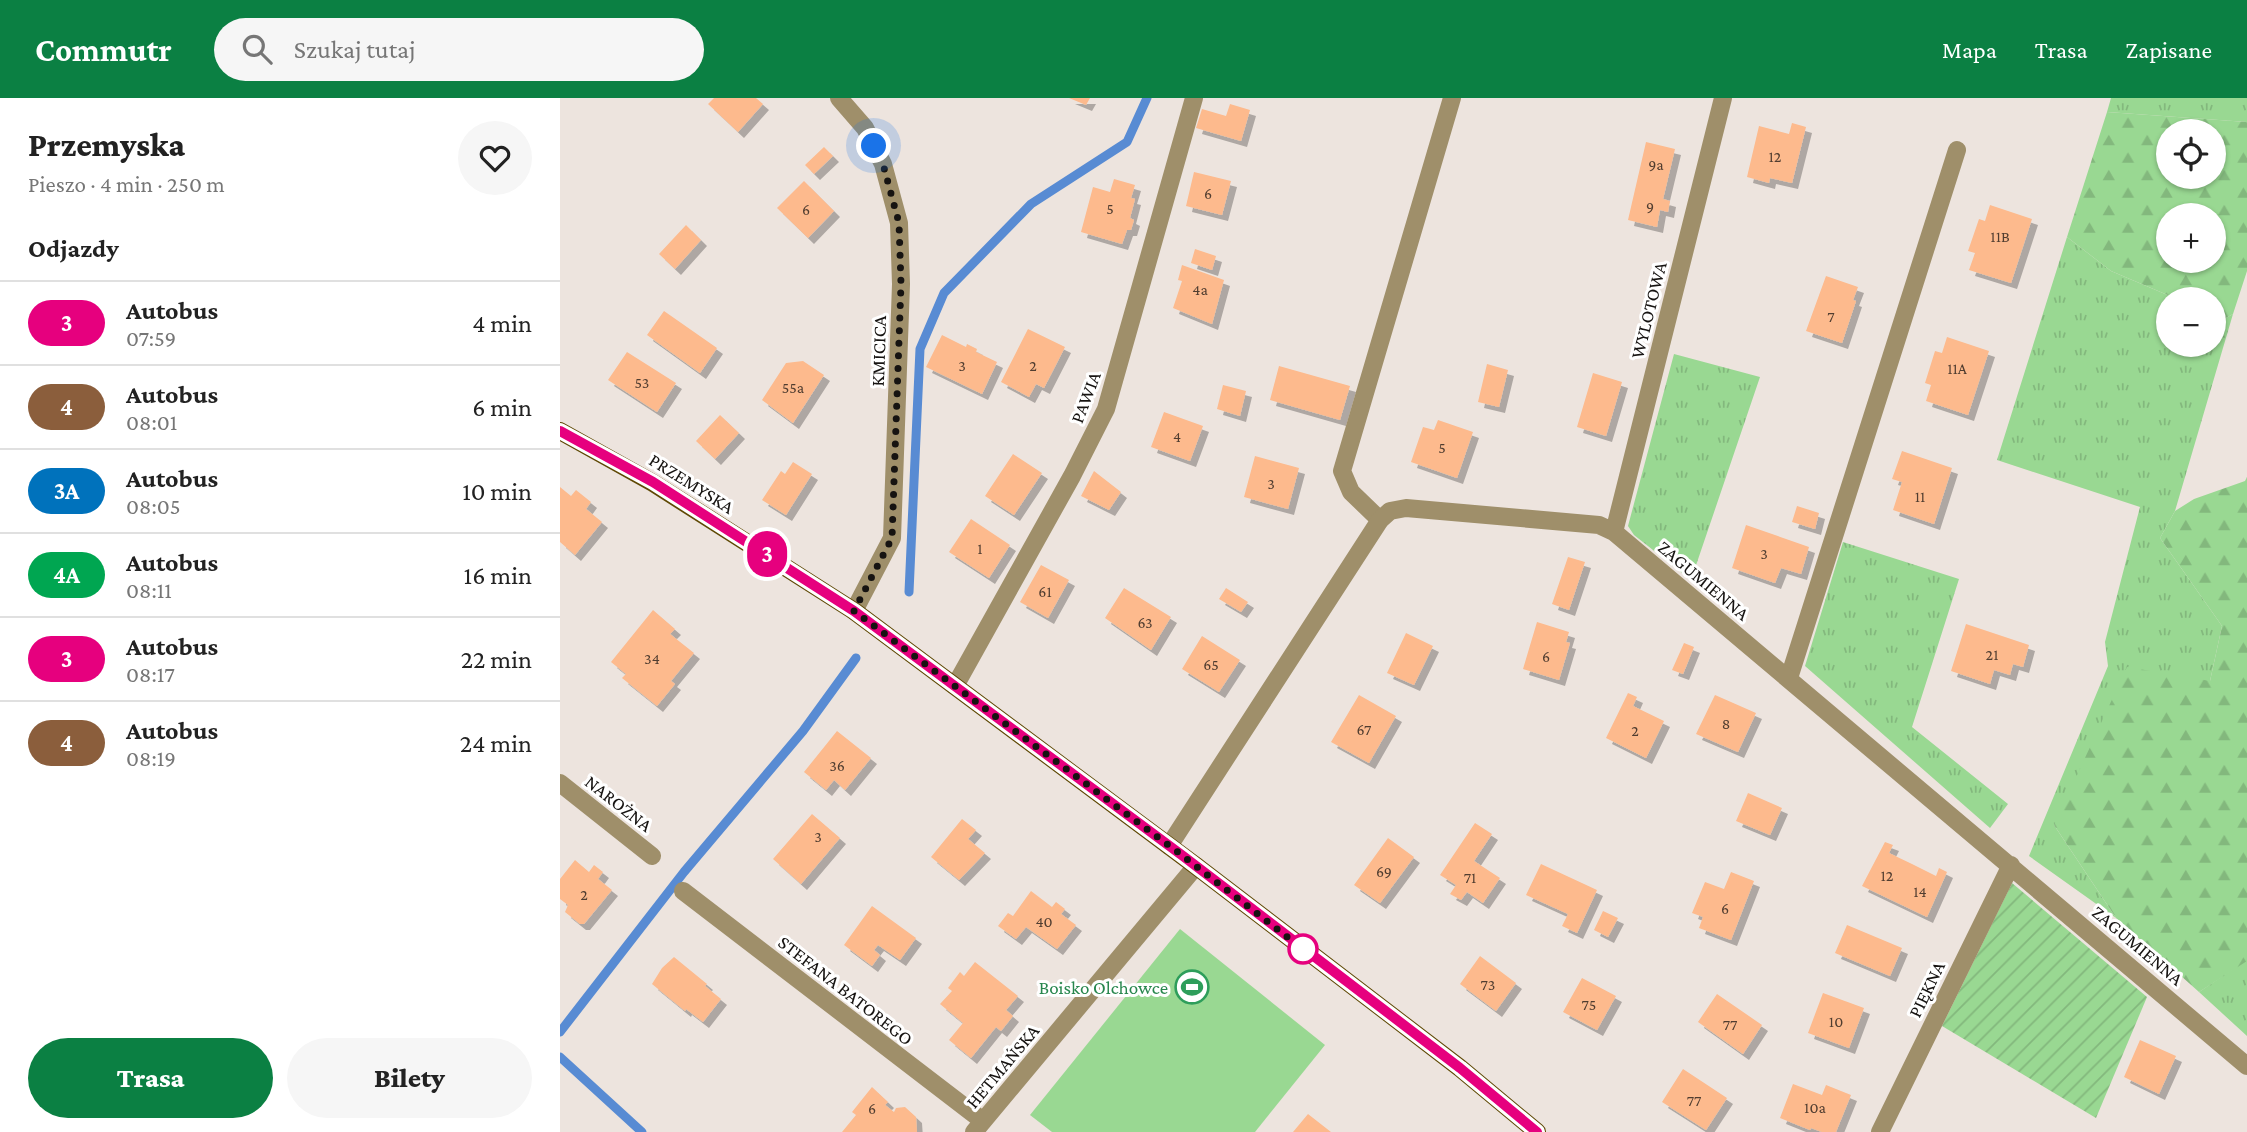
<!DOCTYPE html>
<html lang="pl">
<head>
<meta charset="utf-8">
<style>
	:root { --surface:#fff; --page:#f6f6f6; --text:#222; --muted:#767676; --line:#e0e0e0; --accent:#0b8043 }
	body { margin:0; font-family:"Crimson Pro",serif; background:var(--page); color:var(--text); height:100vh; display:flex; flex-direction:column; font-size:26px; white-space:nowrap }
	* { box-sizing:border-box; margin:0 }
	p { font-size:23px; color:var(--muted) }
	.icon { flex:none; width:38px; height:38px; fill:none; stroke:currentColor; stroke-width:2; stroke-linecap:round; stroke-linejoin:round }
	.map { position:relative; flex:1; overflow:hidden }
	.sheet { display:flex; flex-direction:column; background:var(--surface); width:560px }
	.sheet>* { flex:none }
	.badge { padding:0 14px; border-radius:23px; font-size:24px; line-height:46px }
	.controls { position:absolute; left:1596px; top:21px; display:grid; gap:14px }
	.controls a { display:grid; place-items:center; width:70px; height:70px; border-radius:50%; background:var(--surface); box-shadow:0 2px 5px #0004; font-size:35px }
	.you { position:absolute; width:35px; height:35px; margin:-18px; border:5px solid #fff; border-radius:50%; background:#1a73e8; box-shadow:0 0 0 10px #1a73e833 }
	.map>.badge { position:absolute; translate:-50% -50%; box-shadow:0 0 0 4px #fff }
	h2 { padding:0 28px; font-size:26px; line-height:63px }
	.round { display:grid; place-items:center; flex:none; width:74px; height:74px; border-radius:37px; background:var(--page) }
	.head { display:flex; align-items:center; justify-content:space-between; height:119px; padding:0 28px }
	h1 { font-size:33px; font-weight:800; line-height:52px }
	.cta { display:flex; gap:14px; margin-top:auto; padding:14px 28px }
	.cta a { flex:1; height:80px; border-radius:42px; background:var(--accent); color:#fff; font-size:28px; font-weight:800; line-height:80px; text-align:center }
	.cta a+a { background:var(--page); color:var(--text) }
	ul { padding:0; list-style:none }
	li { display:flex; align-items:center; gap:21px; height:84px; padding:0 28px; border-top:2px solid var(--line) }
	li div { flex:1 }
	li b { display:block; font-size:26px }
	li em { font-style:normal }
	li .badge { min-width:77px; font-weight:700; text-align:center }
	header { display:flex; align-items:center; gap:42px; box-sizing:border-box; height:98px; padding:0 35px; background:var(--accent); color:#fff }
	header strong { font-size:33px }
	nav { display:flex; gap:38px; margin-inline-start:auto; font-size:24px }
	.search { width:490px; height:63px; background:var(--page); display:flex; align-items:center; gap:18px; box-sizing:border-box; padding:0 24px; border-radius:38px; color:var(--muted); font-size:26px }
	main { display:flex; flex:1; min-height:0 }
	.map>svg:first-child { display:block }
	.grass { fill:url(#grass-tufts) }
	.forest { fill:url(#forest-firs); fill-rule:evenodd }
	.garden { fill:url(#garden-furrows) }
	.pitch { fill:#99d892 }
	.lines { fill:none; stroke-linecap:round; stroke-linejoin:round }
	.stream { stroke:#588bd3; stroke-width:9 }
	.building { fill:#fdba8d; filter:url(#shadow) }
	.service { stroke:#9f8f6a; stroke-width:18 }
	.minor { stroke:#9f8f6a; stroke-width:18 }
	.primary { stroke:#5f4804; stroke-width:18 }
	.line-casing { stroke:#fff; stroke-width:16 }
	.line { stroke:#e6007e; stroke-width:10 }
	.walk { stroke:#161311; stroke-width:7; stroke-dasharray:0 12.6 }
	.stop-dot { fill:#fff; stroke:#e6007e; stroke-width:3.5 }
	.labels { text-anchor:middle; stroke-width:6; stroke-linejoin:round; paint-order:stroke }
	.number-label { font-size:16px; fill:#503d30 }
	.street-label { font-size:19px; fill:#161311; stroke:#fff }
	.leisure-label { font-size:19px; fill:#27864d; stroke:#fff; text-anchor:end }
</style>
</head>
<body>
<header>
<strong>Commutr</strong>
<div class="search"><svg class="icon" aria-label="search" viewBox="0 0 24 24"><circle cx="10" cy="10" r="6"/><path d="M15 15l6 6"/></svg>Szukaj tutaj</div>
<nav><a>Mapa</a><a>Trasa</a><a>Zapisane</a></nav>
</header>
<main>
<section class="sheet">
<div class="head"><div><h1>Przemyska</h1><p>Pieszo · 4 min · 250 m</p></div><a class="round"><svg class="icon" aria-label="heart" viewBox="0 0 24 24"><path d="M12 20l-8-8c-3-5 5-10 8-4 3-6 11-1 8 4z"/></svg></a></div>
<h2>Odjazdy</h2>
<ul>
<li><span class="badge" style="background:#e6007e;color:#fff">3</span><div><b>Autobus</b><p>07:59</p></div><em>4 min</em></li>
<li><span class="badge" style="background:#8b5e3c;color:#fff">4</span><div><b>Autobus</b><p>08:01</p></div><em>6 min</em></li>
<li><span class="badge" style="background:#0072bc;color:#fff">3A</span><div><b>Autobus</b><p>08:05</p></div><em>10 min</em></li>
<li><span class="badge" style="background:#00a651;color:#fff">4A</span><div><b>Autobus</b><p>08:11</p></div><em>16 min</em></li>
<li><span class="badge" style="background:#e6007e;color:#fff">3</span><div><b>Autobus</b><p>08:17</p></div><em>22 min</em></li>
<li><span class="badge" style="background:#8b5e3c;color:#fff">4</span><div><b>Autobus</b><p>08:19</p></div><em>24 min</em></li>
</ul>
<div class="cta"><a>Trasa</a><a>Bilety</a></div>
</section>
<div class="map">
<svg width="1687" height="1034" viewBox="0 0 1687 1034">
	<defs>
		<pattern id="grass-tufts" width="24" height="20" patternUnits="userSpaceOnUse" patternTransform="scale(1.75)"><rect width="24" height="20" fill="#99d892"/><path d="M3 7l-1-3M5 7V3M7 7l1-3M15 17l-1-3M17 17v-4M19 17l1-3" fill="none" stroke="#83b87d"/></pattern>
		<pattern id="forest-firs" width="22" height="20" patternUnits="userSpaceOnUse" patternTransform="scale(1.75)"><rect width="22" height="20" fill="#99d892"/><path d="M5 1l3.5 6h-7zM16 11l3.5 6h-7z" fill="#83b87d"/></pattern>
		<pattern id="garden-furrows" width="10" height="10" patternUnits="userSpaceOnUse" patternTransform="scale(1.75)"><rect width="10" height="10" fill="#99d892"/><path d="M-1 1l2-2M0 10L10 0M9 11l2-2" fill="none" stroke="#83b87d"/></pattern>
		<filter id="shadow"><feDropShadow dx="6" dy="6" stdDeviation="0" flood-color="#0004"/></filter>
	</defs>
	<rect width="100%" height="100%" fill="#ede4de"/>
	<path class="grass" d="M1551,0h136v24l-140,-10z
		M1507,139l44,34 66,28h-9v46h46v-30l10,4 9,-5 -58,197 -15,27 62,88 -12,55 -156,144 62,93 -87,-62 79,-190 -3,-24 35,-135 -143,-47z
		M1114,256l86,23 -69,203 -57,-45 -6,-9z
		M1283,444l116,37 -47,148 96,77 -18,24 -185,-162z
		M1685,863h2v75l-48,-44z"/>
	<path class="forest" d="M1547,14l140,10v149l-14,43 -9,5 -10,-4v-16h-37l-66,-28 -44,-34zM1608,33h46v46h-46zM1608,117h46v46h-46z
		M1687,379v484l-48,31 -83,-74 -62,-93 73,-158 83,14 12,-55 -62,-88 15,-27 19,-12 51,-18z"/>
	<path class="garden" d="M1452,785l135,114 -51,121 -154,-92z"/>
	<path class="pitch" d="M620,831l145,116 -70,87h-203l-22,-17z"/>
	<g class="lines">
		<path class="stream" d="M349,494l11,-243 24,-56 87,-89 96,-62 20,-44
			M0,934l124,-160 119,-141 53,-73
			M0,959l82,75"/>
	</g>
	<path class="building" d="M154,0h42l7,6 -25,28 -30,-28z
		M509,0h21l-4,7z
		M670,6l20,6 -9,31 -45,-13 6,-19 24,7z
		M1232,25l14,4 -14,56 -22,-5 -1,5 -22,-6 12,-51 30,8z
		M1086,44l29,7 -12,50 7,2 -2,11 -8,-2 -3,17 -29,-7z
		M264,49l9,9 -19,18 -9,-9z
		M634,74l37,9 -9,34 -36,-9z
		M554,81l21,6 -4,13 4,1 -5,19 4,2 -3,10h-4l-5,14 -41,-12 12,-45 17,5z
		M244,83l30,30 -26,27 -31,-30z
		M1430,107l42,14 -21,64 -42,-13 6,-17 -7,-2 11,-32 6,2z
		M126,127l15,15 -26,29 -16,-15z
		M635,151l21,7 -4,14 -21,-7z
		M622,167l42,15 -12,44 -39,-16 9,-27 -4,-1z
		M1266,178l32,11 -5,13 3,1 -14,42 -36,-12z
		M104,213l53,37 -17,25 -53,-38z
		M468,231l37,18 -21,41 -8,-4 -7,13 -28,-15z
		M382,237l24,12 1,-3 10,5 -1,3 21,10 -15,32 -56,-27z
		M1387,239l42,14 -21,64 -42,-14 5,-16 -6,-2 10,-32 7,2z
		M67,254l49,31 -19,29 -49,-32z
		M243,263l21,14 -31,48 -31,-23 24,-37z
		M927,266l21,6 -9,37 -21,-5z
		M719,268l71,20 -10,34 -70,-20z
		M1033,275l29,9 -16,54 -29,-9z
		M663,287l23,6 -6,25 -23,-7z
		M604,314l39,14 -13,35 -39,-14z
		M160,317l19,18 -24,26 -19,-18z
		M878,322l35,12 -16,46 -46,-16 12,-35 11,3z
		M1342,353l50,17 -18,56 -41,-14 9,-28 -10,-3z
		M453,356l29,19 -28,42 -29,-19z
		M695,358l44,12 -11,41 -44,-12z
		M233,364l19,12 -26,41 -24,-15 19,-29 4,3z
		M534,373l27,21 -12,18 -28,-14z
		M0,389l11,9 5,-6 15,12 -5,7 16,13 -27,33 -15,-13z
		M1237,408l22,7 -4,16 -23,-7z
		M411,421l39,26 -21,33 -40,-26z
		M1186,427l63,22 -8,27 -20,-6 -6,15 -43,-15z
		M1008,459l17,5 -16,48 -17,-6z
		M481,467l28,15 -21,38 -28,-16z
		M564,490l47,29 -20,33 -46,-32z
		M666,490l22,14 -7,10 -22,-13z
		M93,512l22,19 -5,5 24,19 -23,28 4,3 -18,22 -35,-28 4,-4 -15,-12z
		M977,524l32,10 -3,10 4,1 -11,37 -36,-11z
		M1406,526l63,21 -6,22 -10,-3 -3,11 -16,-5 -4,14 -39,-13z
		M846,535l27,13 -19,39 -27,-12z
		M642,538l38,24 -21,32 -37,-23z
		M1124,545l10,4 -11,27 -11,-4z
		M1068,595l9,4 -4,9 31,15 -18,37 -40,-20z
		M799,597l37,21 -27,47 -38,-21z
		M1155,597l41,18 -18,39 -42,-18z
		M277,633l34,27 -26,32 -11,-10 -8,10 -22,-18z
		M1188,695l34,15 -12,27 -34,-14z
		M252,716l28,24 -39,46 -28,-25z
		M402,721l14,11 -8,9 17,14 -26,27 -28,-23z
		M915,725l17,11 -18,27 26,17 -17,25 -16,-11 -6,8 -11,-6 6,-9 -16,-10z
		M828,740l26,19 -34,46 -26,-18z
		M1325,744l8,3 -4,8 23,11 24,12 3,-8 8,4 -20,45 -65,-31z
		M15,762l14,12 5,-7 9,7 -5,7 14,11 -28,34h-4l-15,-12 3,-7 -8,-6v-20z
		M981,766l56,26 -20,43 -15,-7 6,-12 -42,-19z
		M1171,774l23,9 -23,59 -32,-12 4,-11 -11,-4 13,-31 19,7z
		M471,793l21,16 4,-5 9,7 -4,5 15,11 -19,24 -31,-22 -10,12 -18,-13 10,-13 5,3z
		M312,808l44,32 -16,22 -22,-15 -4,5 6,5 -8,11 -28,-21z
		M1043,813l15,7 -10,19 -14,-7z
		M1287,827l55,23 -12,28 -55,-23z
		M920,858l36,27 -20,28 -36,-27z
		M114,859l33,27 -2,2 16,13 -18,23 -17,-13 -1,2 -33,-27 10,-16z
		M415,864l43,34 -12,14 7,6 -12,15 -5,-4 -25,31 -22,-18 14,-17 -23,-19 12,-13 -4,-3 12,-16 4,4z
		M1022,880l34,18 -19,34 -34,-18z
		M1263,895l41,15 -15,40 -41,-15z
		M1157,896l45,31 -19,29 -45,-32z
		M1580,942l36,16 -17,38 -35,-17z
		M1123,971l44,29 -21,32 -44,-28z
		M1233,986l29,11 4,-10 25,10 -15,37h-14l-11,-4 -1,2 -30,-12z
		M312,989l16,15 -3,3 9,7 2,-4 9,-1 11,10 1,15h-75l14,-17 -4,-3z
		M748,1016l23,18h-38z"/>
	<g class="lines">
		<path class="service" d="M820,422l-29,-28 -9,-21 110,-373
			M1229,580l168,-528"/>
		<path class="minor" d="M279,0l26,30 18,36 16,59 2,61 -9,254 -38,73
			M1054,434l109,-434
			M395,588l117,-210 34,-67 88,-311
			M0,685l92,73
			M609,748l211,-326 10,-9 16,-3 193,17 15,7 633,534
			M123,793l300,230
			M414,1034l222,-266
			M1320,1034l131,-267"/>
		<path class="primary" d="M0,333l93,52 201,128 342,255 264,202 77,64"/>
	</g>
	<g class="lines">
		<defs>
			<path id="line" d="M0,333l93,51 201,129 329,245 277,212 77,64"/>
		</defs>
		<use href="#line" class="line-casing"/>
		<use href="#line" class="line"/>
		<path class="walk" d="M314,48l9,18 16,59 2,61 -9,254 -38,73 329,245 125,97 -5,-4"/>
	</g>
	<defs>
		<symbol id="stadium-ring" viewBox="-11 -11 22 22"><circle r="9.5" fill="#fff" stroke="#2e9e5b" stroke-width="1.5"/><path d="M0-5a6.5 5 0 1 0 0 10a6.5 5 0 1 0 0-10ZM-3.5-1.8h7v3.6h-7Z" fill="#2e9e5b"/></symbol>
	</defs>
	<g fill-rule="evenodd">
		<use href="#stadium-ring" x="613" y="870" width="38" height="38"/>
	</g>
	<circle class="stop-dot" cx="743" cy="851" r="14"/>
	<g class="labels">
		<g class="number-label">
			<text x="1215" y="64">12</text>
			<text x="1096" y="72">9a</text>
			<text x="648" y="101">6</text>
			<text x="1090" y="114">9</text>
			<text x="550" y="116">5</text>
			<text x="246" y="117">6</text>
			<text x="1440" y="144">11B</text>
			<text x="640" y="197">4a</text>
			<text x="1271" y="224">7</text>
			<text x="402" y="273">3</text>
			<text x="473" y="273">2</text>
			<text x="1397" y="276">11A</text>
			<text x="82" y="290">53</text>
			<text x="233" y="295">55a</text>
			<text x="617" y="344">4</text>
			<text x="882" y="355">5</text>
			<text x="711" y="391">3</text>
			<text x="1360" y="404">11</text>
			<text x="420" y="456">1</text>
			<text x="1204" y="461">3</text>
			<text x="485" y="499">61</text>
			<text x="585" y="530">63</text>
			<text x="1432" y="562">21</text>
			<text x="986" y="564">6</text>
			<text x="92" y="566">34</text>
			<text x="651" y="572">65</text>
			<text x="1166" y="631">8</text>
			<text x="804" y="637">67</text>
			<text x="1075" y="638">2</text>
			<text x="277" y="673">36</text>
			<text x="258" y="744">3</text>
			<text x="824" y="779">69</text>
			<text x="1327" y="783">12</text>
			<text x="910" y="785">71</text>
			<text x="1360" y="799">14</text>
			<text x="24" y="802">2</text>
			<text x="1165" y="816">6</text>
			<text x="484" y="829">40</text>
			<text x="928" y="892">73</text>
			<text x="1029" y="912">75</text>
			<text x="1276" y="929">10</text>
			<text x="1170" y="932">77</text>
			<text x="1134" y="1008">77</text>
			<text x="1255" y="1015">10a</text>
			<text x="312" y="1016">6</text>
		</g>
		<g class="street-label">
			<text transform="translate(1088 212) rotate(-76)" y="7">WYLOTOWA</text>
			<text transform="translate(318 253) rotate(-88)" y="7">KMICICA</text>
			<text transform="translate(525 299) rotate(-69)" y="7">PAWIA</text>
			<text transform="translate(132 385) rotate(32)" y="7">PRZEMYSKA</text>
			<text transform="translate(1144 482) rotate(40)" y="7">ZAGUMIENNA</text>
			<text transform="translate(59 705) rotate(38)" y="7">NAROŻNA</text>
			<text transform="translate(1578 847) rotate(40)" y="7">ZAGUMIENNA</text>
			<text transform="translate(1366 891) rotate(-64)" y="7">PIĘKNA</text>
			<text transform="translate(286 892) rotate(38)" y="7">STEFANA BATOREGO</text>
			<text transform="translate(442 968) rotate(-50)" y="7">HETMAŃSKA</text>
		</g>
		<g class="leisure-label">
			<text x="608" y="896">Boisko Olchowce</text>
		</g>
	</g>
</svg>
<div class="controls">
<a><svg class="icon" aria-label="locate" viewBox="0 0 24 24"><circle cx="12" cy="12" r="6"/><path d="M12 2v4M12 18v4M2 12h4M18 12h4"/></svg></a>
<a>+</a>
<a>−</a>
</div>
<div class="you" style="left:314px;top:48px"></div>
<b class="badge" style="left:207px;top:456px;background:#e6007e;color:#fff">3</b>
</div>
</main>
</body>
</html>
